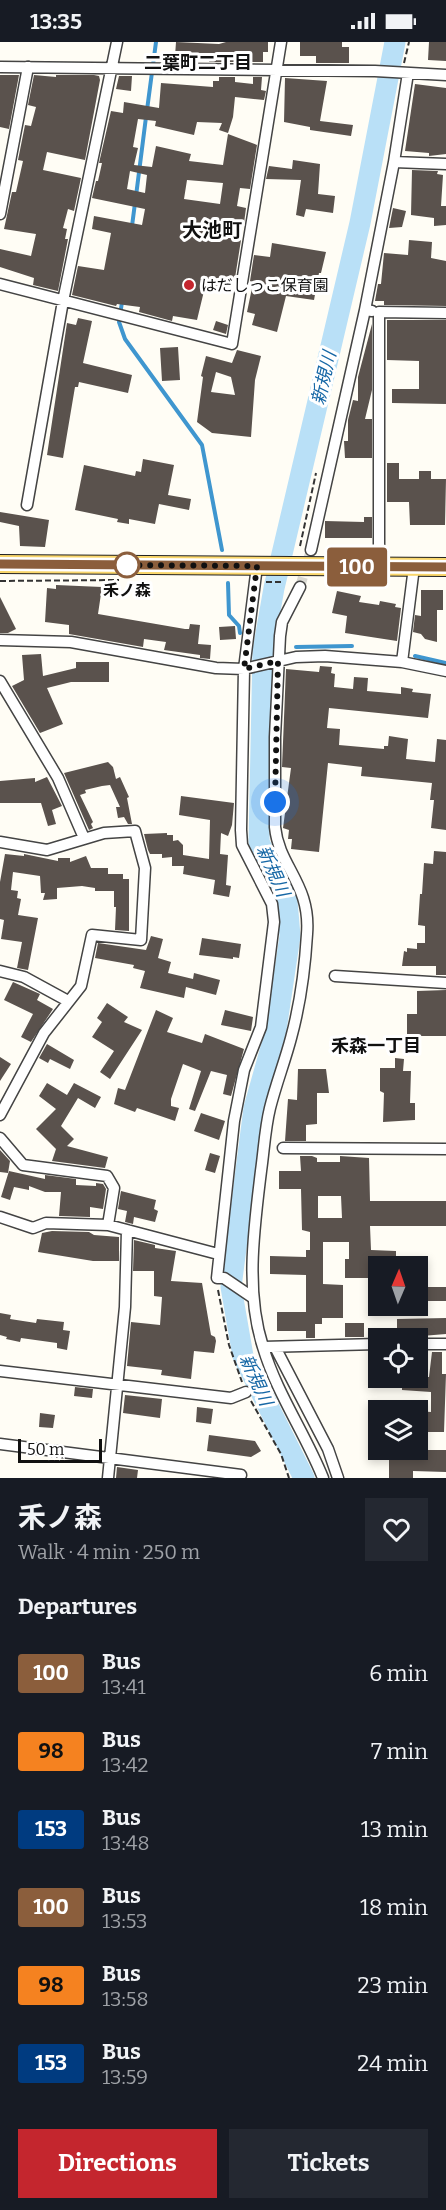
<!DOCTYPE html>
<html lang="en">
<head>
<meta charset="utf-8">
<style>
	:root { --surface:#171b24; --page:#242831; --text:#f1f3f6; --muted:#9ea1a6; --accent:#c4262e }
	body { margin:0; font-family:Bitter,"Noto Sans JP",serif; background:var(--page); color:var(--text); height:100vh; display:flex; flex-direction:column; font-size:22px; white-space:nowrap }
	* { box-sizing:border-box; margin:0 }
	p { font-size:20px; color:var(--muted) }
	.icon { flex:none; width:33px; height:33px; fill:none; stroke:currentColor; stroke-width:2; stroke-linecap:round; stroke-linejoin:round }
	.map { position:relative; height:1436px; overflow:hidden }
	.side { display:flex; flex-direction:column; background:var(--surface); flex:1 }
	.side>* { flex:none }
	.badge { padding:0 12px; border-radius:4px; font-size:21px; line-height:39px }
	.needle { width:39px; rotate:2deg }
	.fabs { position:absolute; left:368px; top:1214px; display:grid; gap:12px }
	.fabs a { display:grid; place-items:center; width:60px; height:60px; border-radius:0px; background:var(--surface); box-shadow:0 3px 9px #0003; font-size:30px }
	.scale { position:absolute; left:18px; bottom:15px; width:84px; box-sizing:border-box; padding-left:6px; border:3px solid #111; border-top:0; font-size:16px; line-height:21px; white-space:nowrap; color:#111; -webkit-text-stroke:4px #fff; paint-order:stroke }
	.you { position:absolute; width:30px; height:30px; margin:-15px; border:4px solid #fff; border-radius:50%; background:#1a73e8; box-shadow:0 0 0 9px #1a73e833 }
	.map>.badge { position:absolute; translate:-50% -50%; box-shadow:0 0 0 3px #fff }
	h2 { padding:0 18px; font-size:22px; line-height:54px }
	.round { display:grid; place-items:center; flex:none; width:63px; height:63px; border-radius:0px; background:var(--page) }
	.summary { display:flex; align-items:center; justify-content:space-between; height:102px; padding:0 18px }
	h1 { font-size:28px; font-weight:700; line-height:45px }
	.action { display:flex; gap:12px; margin-top:auto; padding:12px 18px }
	.action a { flex:1; height:69px; border-radius:0px; background:var(--accent); color:#fff; font-size:24px; font-weight:700; line-height:69px; text-align:center }
	.action a+a { background:var(--page); color:var(--text) }
	ul { padding:0; list-style:none }
	li { display:flex; align-items:center; gap:18px; height:78px; padding:0 18px }
	li div { flex:1 }
	li b { display:block; font-size:22px }
	li em { font-style:normal }
	li .badge { min-width:66px; font-weight:700; text-align:center }
	.status { display:flex; justify-content:space-between; align-items:center; height:42px; padding:0 30px; background:var(--surface); direction:ltr }
	.status svg { height:16px; fill:currentColor }
	.map>svg:first-child { display:block }
	.lines { fill:none; stroke-linecap:round; stroke-linejoin:round }
	.stream { stroke:#3f96cf; stroke-width:4 }
	.river { stroke:#b9e0f7; stroke-width:21 }
	.building { fill:#5a524d; fill-rule:evenodd }
	.street-tunnel { stroke:#dbdad3; stroke-width:10; stroke-dasharray:10 5; stroke-linecap:butt }
	.street-casing { stroke:#444; stroke-width:13 }
	.primary-casing { stroke:#222; stroke-width:20 }
	.path { stroke:#333; stroke-width:2; stroke-dasharray:6 3; stroke-linecap:butt }
	.street { stroke:#fff; stroke-width:10 }
	.primary { stroke:#f9d66b; stroke-width:18 }
	.line-casing { stroke:#fff; stroke-width:14 }
	.line { stroke:#8b5e3c; stroke-width:9 }
	.walk { stroke:#111; stroke-width:6; stroke-dasharray:0 10.8 }
	.poi-dot { fill:#c4262e; stroke:#fff; stroke-width:2 }
	.stop-dot { fill:#fff; stroke:#8b5e3c; stroke-width:3 }
	.labels { text-anchor:middle; stroke-width:6; stroke-linejoin:round; paint-order:stroke }
	.poi-label { font-size:16px; fill:#111; stroke:#fff; text-anchor:start }
	.stop-label { font-size:16px; font-weight:bold; fill:#111; stroke:#fff }
	.neighbourhood-label { font-size:18px; font-weight:bold; fill:#111; stroke:#fff }
	.water-label { font-size:18px; font-style:italic; fill:#1768a6; stroke:#fff }
	.quarter-label { font-size:20px; font-weight:bold; fill:#111; stroke:#fff }
</style>
</head>
<body>
<div class="status"><b>13:35</b><svg viewBox="0 0 49 12"><path d="M0 12V9h3v3zM5 12V6h3v6zM10 12V3h3v9zM15 12V0h3v12zM26 1h20v11H26zM47 4h2v5h-2z"/></svg></div>
<div class="map">
<svg width="446" height="1436" viewBox="0 0 446 1436">
	<rect width="100%" height="100%" fill="#fffdf5"/>
	<g class="lines">
		<path class="stream" d="M147,68l9,-68
			M136,154l10,-79
			M132,184l3,-23
			M122,260l-3,20 6,17 77,106 20,105
			M228,541l1,32 10,11 1,7
			M296,605l56,-1
			M415,614l31,7"/>
		<path class="river" d="M304,1436l-61,-122 -12,-69 23,-179 22,-78 14,-94 -3,-35 -28,-59 4,-191 11,-63 86,-365 35,-181"/>
	</g>
	<path class="building" d="M176,0l43,2 7,-2h42v10h-5v10h-54l1,-5 -35,-1z
		M300,0h42v5h7v16h-33v-7h-16z
		M429,0h17v19l-18,-1z
		M0,33h19l-10,54 -9,-2z
		M34,33l22,2v-2h38l5,1 1,4 -15,80 -38,-8 -4,18 38,8 -7,33 -6,-2 -5,19 4,1 -2,10h3l-10,52 -25,-6 1,-7 -34,-11v-18l31,7 5,-22 -32,-5 8,-37h4l7,-31 -5,-1 7,-35 6,1 5,-19 -8,-2z
		M119,34h13l-1,15 -15,-2z
		M219,35h16v5l18,2v-7h9l-1,13 5,1 -2,9 -29,-3 -2,20 -5,16 -9,-3 3,-7 -25,-1 -3,13 -39,-9 1,-5 -18,-2 -5,28 5,1 -4,17 18,2 4,-21 35,8 -2,7 34,4 5,-31 29,11 -7,44 -10,-1 -3,18 9,2 -2,15 -10,-2 -3,18 10,1 -6,38 -14,-2 -3,14 -4,-1 -1,4 -9,-2 -7,29 -24,-4 -1,5 -33,-9 1,-5 -23,-3 -1,2 -44,-11 6,-29 26,4 7,-37 -19,-4 2,-13 48,9 3,-16 -53,-11 4,-17h2l4,-18h-3l12,-52 12,2 1,-11 35,6 2,-25 52,4v-6h6zM130,129l17,4 -2,18 -18,-4zM187,138l36,3 -3,21 -36,-5z
		M285,36l42,3 -7,40 33,4 -2,11 -41,-6v-3l-26,-5z
		M415,42l31,4v66l-17,2v-3l-24,-2z
		M293,118l27,4 -2,30 17,2 -2,17 -27,-4 -2,8 -8,-2 5,-35 -35,-1 3,-13 23,3z
		M412,128l26,1 -1,3 6,1 -2,31h5v19l-12,1v-8l-23,-3z
		M393,166l13,3 -4,16 -13,1z
		M409,198l23,2 -1,16 15,3v45l-62,-1v-4h-9l3,-17h3l3,-31 24,2z
		M272,201l54,9 -5,21h-2l-5,27 -28,-4 -9,36 -25,-7 3,-11 -8,-2 6,-29 -3,-2 4,-26 16,2z
		M78,276l14,3 -9,42 49,12 -4,18 -49,-11 -1,5h-3l-12,71 -16,-3 20,-132 9,2z
		M387,278h59v84l-54,-1v-14h27v-28l-32,-1z
		M216,279l12,4 -2,9 -13,-4z
		M372,282v66l-7,29h7v39h-27l-1,-17h4v-21l5,-20 5,1v-24z
		M178,305l2,33 -18,1 -2,-33z
		M237,308l24,6 -6,24 -4,57 -39,-4 -15,-11 6,-45 -2,-1 5,-20 26,7zM216,330l15,5 4,18 -24,-3z
		M143,417l31,6 -6,30 23,4 -2,11 -30,-6 -4,20 -26,-5v5l-12,-2 1,-3 -43,-9 9,-45 51,11 1,-5 5,1z
		M387,421h12v16h20v-8h12v8h15l-1,46h-35l-1,-23h-22z
		M0,470l49,8 -4,27 -25,-1 -1,-20 -19,-4z
		M364,475h8v21h-47v-17l39,1z
		M56,543l46,2 -4,27 87,15h4l1,-5 10,1 -2,19 13,1 -1,14 -10,-1v-3l-36,-5 2,-8 -22,-3 -1,8 -74,-13v-9l-24,-3 2,-34 9,1z
		M421,548h22v20h-6v32l-12,-3 -4,-5 -8,-2 2,-17 6,1z
		M337,549l24,5 -2,6 20,3 1,-4 16,3 -1,3 6,1 -4,33 -52,-8 2,-17 -15,-3z
		M0,555l16,32 -8,4h-8z
		M235,584l1,13 -16,1 -1,-13z
		M41,612l2,22 33,-8v-6h33v20h-38l-24,6 16,36 -23,9 -28,-47 12,-6 -2,-25z
		M320,624l12,1 -1,6 4,1 -1,13 19,2 1,-12 14,1 -1,13 34,3v-7l12,2 -1,3 19,2 -3,24 -99,-10 -2,20 13,1 -1,16 45,4v-3h4l1,-10 19,3 -2,20 29,3 2,-23 9,1v90l-15,-2 3,-28h-4l2,-17 -71,-7 1,-9 -34,-4 -9,89 -28,-3 1,-10h-4l1,-9 -6,-2 8,-60 -9,-1 4,-98 33,3z
		M108,720l5,5 3,12 4,-2 9,20 -2,1 5,26h-4l-4,-7 -6,1 -2,-11h4l-10,-22 -8,1 -17,4 1,3 -6,2 13,27 -2,2 2,4 -4,2 -25,-57z
		M47,735l15,29 -10,4 4,14 -8,2 -7,-23h-41v-22l35,-3v4z
		M181,754l53,7 -2,22 -4,11 -7,-3 -1,21 8,1 -2,30 5,1 -2,11 -16,-3 2,-14 -32,-6 1,-8h-12v-9l-10,1v-4h-12l-2,-4 -4,-16 23,-1v2h6v6l5,-1 5,5v10l26,4 1,-39 -31,-5z
		M434,809l12,1v123h-10v-9h-34l2,-15 3,1v-4l10,1v-6h8v-17l-7,-1 2,-31h2l2,-31 9,1z
		M5,812l19,2v-2l34,7v-3h12v4l16,-6 5,12h17v6h15v5h6v52l-14,-1 1,-23h-2v-16h-19v-3l-13,-2 -25,2v11l-14,1 2,-7h-4l-1,-17 -27,-4 -2,18 7,1 -1,7 4,1 -3,16 20,3 -10,52 -11,-2 5,-26 -21,-3 3,-19 -4,-1v-37z
		M151,894l12,3 -5,19 13,4 -3,11 25,6 1,-6 26,7 -4,15 -30,-8 -2,11 -44,-10 5,-17 -12,-3 1,-3 -39,-7 3,-15 48,7z
		M202,896l39,6 -2,14 -6,-1v2l-34,-4z
		M13,940l27,12 -3,6 16,9 -22,33 -10,-5 12,-23 -29,-14z
		M446,948v46h-39v-22h10v-23z
		M107,961l21,14 -4,5 18,8 -32,49 -10,-7 14,-21 -22,-14 10,-15 -5,-4z
		M156,968l17,8 -6,14 35,11 3,-9 39,15 -13,47 -8,-2 4,-19 -16,-4 -16,40 -6,-2 12,-38 -18,-7 -12,35v7l8,2 -4,13 -38,-13 -2,4 -21,-8 4,-16 7,2z
		M225,968l28,7 -2,14 -30,-6z
		M47,1002l27,16 -4,9 -20,-10 -2,4 -9,-5z
		M0,1015l11,7 -11,17z
		M395,1016l9,1 -1,12h8l-1,32h5v17l-32,2 1,-29 -4,-2v-23h15z
		M298,1027h28l3,24h-12v31l-11,1v16h-21l3,-42 9,1z
		M47,1041l20,12 7,-12 27,14 -6,11 -17,-10 -17,28 13,13 -7,7 41,11 -3,11 -53,-7 4,-12 -20,-20 20,-20 -17,-13z
		M201,1071l24,8 -6,19 -25,-9z
		M0,1108l10,11 -2,12 -8,-1z
		M210,1111l10,3 -5,17 -10,-3z
		M300,1114h12l5,2v4h23v-6l29,2 1,43h76v25h-76l1,24 25,1v15h-18v12h-33v-19h4v-17h-26v42l20,1v33h-21v6h-7v14h-9v-7h-29v-19h29v-37l-36,-1v-18l36,1v-7h4v-18l-8,-2 -1,-41h-22v-18h22zM318,1154h23l1,22h-24z
		M9,1129l36,8v-4l31,4v6l20,1v-3l7,1 3,5 -3,20 -13,-2v10l-31,-1 2,-24h-16l-16,-6v4l-15,-3 -4,13 -9,-3z
		M121,1149l35,9 -2,9 4,2 -3,11 -21,-5 -1,7 -8,-2 2,-11 -9,-2z
		M52,1189l37,1 5,3 25,2v24h-26l-55,-9 4,-19z
		M134,1198l21,5v3l21,3 -5,30 31,2 9,52 4,2 1,4 -2,12 -20,-2 -3,28 -30,-4 1,-5 -35,-4 4,-44 29,3 2,-28 -8,-1v-25h-21z
		M418,1245h28v14h-28z
		M0,1271l11,2 -1,4 26,4 1,-4 27,3 -1,8 7,1 -3,19 -10,-2v-5l-36,-5 -1,4 -14,-3 1,-2 -7,-2z
		M446,1276v16l-49,4v-19z
		M345,1281h19v14h-19z
		M432,1310h10v22h4l-2,58h-27v-21l14,1v-20l-29,-2v-13h27z
		M75,1345l18,2 -1,9 -18,-2z
		M125,1353l37,4 -2,19 -37,-5z
		M197,1365l16,2 -2,15 -15,-2z
		M40,1371l15,2 -2,13 -14,-1z
		M209,1393l46,6 6,10 -10,6 -44,-6z
		M389,1408h57v22l-33,-1v7h-24z
		M117,1425l21,3 -1,8h-21z"/>
	<g class="lines">
		<path class="street-tunnel" d="M300,545l11,-37"/>
		<defs>
			<path id="street" d="M0,25l375,4 71,4
				M408,31l-14,89 52,2
				M0,172l28,-147
				M0,242l232,60 49,-302
				M372,269l-7,-1 29,-148
				M27,463l36,-204 54,-259
				M311,508l54,-240
				M379,525v-255l67,1
				M300,545l-18,35 -2,14 -5,101v90c4,40 36,57 32,107 -2,34 -7,71 -16,104 -6,23 -15,46 -21,70 -5,20 -6,42 -9,63 -7,58 -16,120 2,176l115,-3
				M0,598l71,2 145,26 28,1 52,-12 29,-1 77,6 44,9
				M402,620l12,-95
				M0,639l58,97 26,60
				M0,800l47,8 57,-17 31,-2 10,37 -4,72 -49,-5 -11,51 -37,47 -44,82
				M0,929l24,6 44,24
				M335,934l111,7
				M0,1096l23,27 84,11 7,12 -6,37
				M283,1106l163,1
				M0,1175l33,11 13,-5 62,2 110,29
				M252,1255l-28,-19h-7l17,-157 10,-51 17,-43 13,-105 -2,-18 -30,-59 -1,-15 3,-161 13,-103
				M417,1302h29
				M263,1305c14,47 42,86 60,131
				M275,1305l53,102 10,29
				M0,1329l231,27 15,-6
				M0,1402l241,31
				M108,1436l17,-171 2,-77"/>
			<path id="primary" d="M0,522l446,3"/>
		</defs>
		<use href="#street" class="street-casing"/>
		<use href="#primary" class="primary-casing"/>
		<path class="path" d="M404,21l5,-21
			M300,504l16,-73
			M0,539l119,-1
			M266,540h15
			M218,1248l11,55 13,37
			M251,1359l30,53 8,24"/>
		<use href="#street" class="street"/>
		<use href="#primary" class="primary"/>
	</g>
	<g class="lines">
		<defs>
			<path id="line" d="M0,522l446,3"/>
		</defs>
		<use href="#line" class="line-casing"/>
		<use href="#line" class="line"/>
		<path class="walk" d="M127,523h-10l140,1 -13,103 34,-8 -3,141"/>
	</g>
	<circle class="poi-dot" cx="189" cy="243" r="6"/>
	<circle class="stop-dot" cx="127" cy="523" r="12"/>
	<g class="labels">
		<g class="poi-label">
			<text x="201" y="249">はだしっこ保育園</text>
		</g>
		<g class="stop-label">
			<text x="127" y="554">禾ノ森</text>
		</g>
		<g class="neighbourhood-label">
			<text x="198" y="27">二葉町二丁目</text>
			<text x="376" y="1010">禾森一丁目</text>
		</g>
		<g class="water-label">
			<text transform="translate(324 336) rotate(-77)" y="6">新規川</text>
			<text transform="translate(273 829) rotate(66)" y="6">新規川</text>
			<text transform="translate(256 1338) rotate(66)" y="6">新規川</text>
		</g>
		<g class="quarter-label">
			<text x="212" y="195">大池町</text>
		</g>
	</g>
</svg>
<div class="fabs">
<a><svg class="needle" viewBox="-14 -14 28 28"><path d="M0-13l5 13h-10z" fill="#e53935"/><path d="M0 13l5-13h-10z" fill="#9ea1a6"/></svg></a>
<a><svg class="icon" aria-label="locate" viewBox="0 0 24 24"><circle cx="12" cy="12" r="6"/><path d="M12 2v4M12 18v4M2 12h4M18 12h4"/></svg></a>
<a><svg class="icon" aria-label="layers" viewBox="0 0 24 24"><path d="M12 4l9 5-9 5-9-5zM3 14l9 5 9-5"/></svg></a>
</div>
<div class="scale">50 m</div>
<div class="you" style="left:275px;top:760px"></div>
<b class="badge" style="left:357px;top:525px;background:#8b5e3c;color:#fff">100</b>
</div>
<section class="side">
<div class="summary"><div><h1>禾ノ森</h1><p>Walk · 4 min · 250 m</p></div><a class="round"><svg class="icon" aria-label="heart" viewBox="0 0 24 24"><path d="M12 20l-8-8c-3-5 5-10 8-4 3-6 11-1 8 4z"/></svg></a></div>
<h2>Departures</h2>
<ul>
<li><span class="badge" style="background:#8b5e3c;color:#fff">100</span><div><b>Bus</b><p>13:41</p></div><em>6 min</em></li>
<li><span class="badge" style="background:#f58220;color:#111">98</span><div><b>Bus</b><p>13:42</p></div><em>7 min</em></li>
<li><span class="badge" style="background:#003b80;color:#fff">153</span><div><b>Bus</b><p>13:48</p></div><em>13 min</em></li>
<li><span class="badge" style="background:#8b5e3c;color:#fff">100</span><div><b>Bus</b><p>13:53</p></div><em>18 min</em></li>
<li><span class="badge" style="background:#f58220;color:#111">98</span><div><b>Bus</b><p>13:58</p></div><em>23 min</em></li>
<li><span class="badge" style="background:#003b80;color:#fff">153</span><div><b>Bus</b><p>13:59</p></div><em>24 min</em></li>
</ul>
<div class="action"><a>Directions</a><a>Tickets</a></div>
</section>
</body>
</html>
